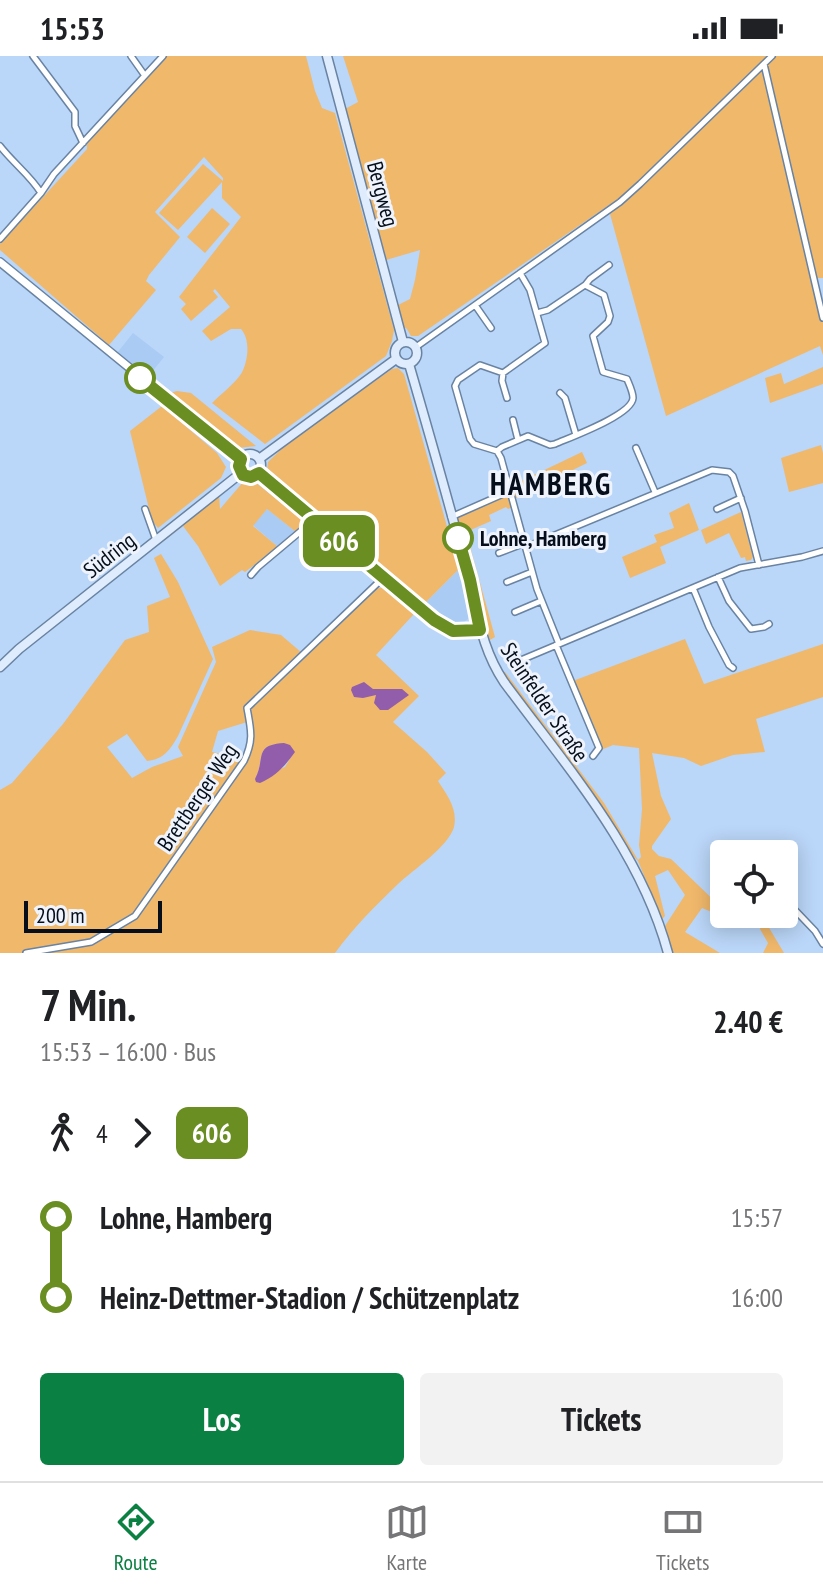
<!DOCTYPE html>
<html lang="de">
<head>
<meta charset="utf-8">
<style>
	:root { --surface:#fff; --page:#f2f2f2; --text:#202124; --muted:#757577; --line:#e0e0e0; --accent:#0b8043 }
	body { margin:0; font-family:"PT Sans Narrow",sans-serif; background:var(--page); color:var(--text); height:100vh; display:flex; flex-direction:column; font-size:30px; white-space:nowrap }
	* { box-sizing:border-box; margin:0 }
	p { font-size:26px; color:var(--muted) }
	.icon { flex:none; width:44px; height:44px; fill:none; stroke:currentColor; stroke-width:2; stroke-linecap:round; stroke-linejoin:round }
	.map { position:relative; height:897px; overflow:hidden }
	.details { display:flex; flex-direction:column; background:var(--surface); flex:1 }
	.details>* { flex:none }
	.badge { padding:0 16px; border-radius:12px; font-size:28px; line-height:52px }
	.controls { position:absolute; left:710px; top:784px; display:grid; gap:16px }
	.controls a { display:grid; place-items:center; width:88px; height:88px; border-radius:8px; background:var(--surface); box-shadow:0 4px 20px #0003; font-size:40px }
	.scale { position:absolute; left:24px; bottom:20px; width:138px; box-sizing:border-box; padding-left:8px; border:4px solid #050e1a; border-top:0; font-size:22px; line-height:28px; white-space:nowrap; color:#050e1a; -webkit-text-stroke:6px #eff4fc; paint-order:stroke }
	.map>.badge { position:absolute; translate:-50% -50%; box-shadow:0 0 0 4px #fff }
	.legs { display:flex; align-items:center; gap:12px; height:88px; padding:0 40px; font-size:26px }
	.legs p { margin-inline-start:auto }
	.headline { display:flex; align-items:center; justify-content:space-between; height:136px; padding:0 40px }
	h1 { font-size:44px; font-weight:600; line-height:60px }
	.cta { display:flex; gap:16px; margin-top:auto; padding:16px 40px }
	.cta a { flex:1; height:92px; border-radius:8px; background:var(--accent); color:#fff; font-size:32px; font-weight:600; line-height:92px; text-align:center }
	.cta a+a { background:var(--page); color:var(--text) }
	ul { padding:0 40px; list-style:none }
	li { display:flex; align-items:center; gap:28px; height:80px; font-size:30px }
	li i { display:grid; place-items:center; width:12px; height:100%; margin:0 10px; background:currentColor }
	li i::after { content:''; width:20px; height:20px; margin:-10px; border:6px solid; border-radius:50%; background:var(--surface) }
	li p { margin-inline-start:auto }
	li:first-child i { background:linear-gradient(#0000 50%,currentColor 0) }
	li:last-child i { background:linear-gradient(currentColor 50%,#0000 0) }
	.status { display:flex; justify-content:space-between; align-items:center; height:56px; padding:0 40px; background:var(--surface); direction:ltr }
	.status svg { height:22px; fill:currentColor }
	.tabs { display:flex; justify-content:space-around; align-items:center; height:112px; border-top:2px solid var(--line); background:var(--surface); font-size:22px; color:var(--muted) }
	.tabs a { display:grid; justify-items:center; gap:4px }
	.tabs .active { color:var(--accent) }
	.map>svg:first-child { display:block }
	.built { fill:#aacbf3 }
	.green { fill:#f0b86b; fill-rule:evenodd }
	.water { fill:#925dab }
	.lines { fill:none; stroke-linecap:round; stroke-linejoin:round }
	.minor-casing { stroke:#6983a2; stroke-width:8 }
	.tertiary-casing { stroke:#6983a2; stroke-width:10 }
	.secondary-casing { stroke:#6983a2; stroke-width:11 }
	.minor { stroke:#fff; stroke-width:5 }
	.tertiary { stroke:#fff; stroke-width:7 }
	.secondary { stroke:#deecfd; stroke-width:8 }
	.line-1-casing { stroke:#fff; stroke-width:18 }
	.line-1 { stroke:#6b8e23; stroke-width:12 }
	.stop-1-dot { fill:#fff; stroke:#6b8e23; stroke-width:4 }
	.labels { text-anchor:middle; stroke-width:6; stroke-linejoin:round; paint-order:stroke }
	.street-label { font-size:22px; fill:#050e1a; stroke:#eff4fc }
	.stop-label { font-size:22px; font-weight:bold; fill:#050e1a; stroke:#eff4fc; text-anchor:start }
	.district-label { font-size:30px; font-weight:bold; letter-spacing:2px; fill:#050e1a; stroke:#eff4fc }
</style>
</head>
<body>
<div class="status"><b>15:53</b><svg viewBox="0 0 49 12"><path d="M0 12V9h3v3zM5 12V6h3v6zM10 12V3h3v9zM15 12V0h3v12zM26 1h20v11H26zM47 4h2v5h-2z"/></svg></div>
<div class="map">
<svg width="823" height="897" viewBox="0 0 823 897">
	<rect width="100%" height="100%" fill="#bad6f8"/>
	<path class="built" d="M133,277l31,24 -17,21 -30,-25z
		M267,453l29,23 -18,15 -25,-22z
		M459,513l10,49 -7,6h-11l-26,-21z"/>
	<path class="green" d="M165,0h141l9,35 7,17 13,5 59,217 -2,11 -6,15 -121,88 -53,-41c8,-8 23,-20 29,-29 7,-12 10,-34 0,-45h-10l-20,12 -9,-10 28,-24 -15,-18 -2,2 5,6 -27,24 -10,-12 5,-5 -7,-7 62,-80 -19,-19v-16l-44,48 -19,-17 44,-49 20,17v-3l-19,-21 -49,55 25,25 -31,38 -3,6 10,9 -47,55 -109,-95v-6l87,-95v-5z
		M343,0h425l-130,126 -20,17 -200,137h-7l-4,-7 -3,-2 -6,-22 12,-6 5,-19 5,-30 -34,10 -41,-151 13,-7z
		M776,0h47v222h-7l7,27v50l-3,-9 -154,70 -56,-202 32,-28z
		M212,152l18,16 -25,29 -18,-16z
		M823,311v17l-53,19 -5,-25 16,-5 3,11z
		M398,312l6,6 55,195 -34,34 -6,1 -38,-31 -107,-92 -7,-11 1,-8 25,-24 99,-69z
		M177,335l14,2 65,53 -18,2 -69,-51 1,-4z
		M162,350l55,47 9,14 -5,11 -63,50 -6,-7 -22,-90z
		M821,389l2,8v30l-34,9 -8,-34z
		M582,396l5,11 -75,37 1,7 -5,2 -2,-2 -17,8 2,6 -25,11 29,105 -5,3 -35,-123 57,-24 -1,-7z
		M244,425l11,1 52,41 -11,9 -29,-23 -14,17 25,21 -33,25 -3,-2 -22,16 -22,-40 -15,-20 -22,17v-2l58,-46 1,14z
		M689,447l10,27 -39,17 6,16 -36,15 -8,-21 35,-15 -3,-7 20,-7 -5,-15z
		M741,456l12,45 -2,3 -5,1 -1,-4 -4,1 -12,-25 -23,11 -5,-14z
		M161,498l17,28 35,77 -35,77c-8,14 -14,23 -31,25l-20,-27 -20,13 25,31 20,-11 31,-11 -5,-9 38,-85 -4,-15 38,-17 31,5 21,18 -57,54 2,15 -29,9 -6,21 31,7 -12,19 3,2c21,-32 21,-34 16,-71l125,-120 9,-2 30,27 -38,41 43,41 -26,26 34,30 19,21 -8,8c9,14 20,28 16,46 -5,19 -41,43 -56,57 -22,21 -45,44 -63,69h-335v-163l12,-7 51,-59 62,-84 24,-8 -2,-26 23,-9 -16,-39zM284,687l10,9 -9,15 -30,13c11,-23 -2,-34 29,-37z
		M685,583l19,45 119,-40v53l-67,22 9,33 -32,3 -32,11 -17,-8 -32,-5 9,43 10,23 -19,27v3l7,7 12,3 53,51v4l19,4 9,-4h26l-6,3 -4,9 16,27h-21l5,-10 -8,-14 2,-9 -21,4 -39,-16 -17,24 35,21h-47l-8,-27 20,-31 -17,-25 -13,6 10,40 -3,3 -24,-58c-15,-14 -24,-35 -36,-52 -33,-45 -68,-89 -100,-136l3,-1 99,131 34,57 3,-3 -2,-12 3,-36 -3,-61 -26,-3 -12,5 -5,-1 -26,-67z"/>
	<path class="water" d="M364,626l9,7h29l7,6 -21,15h-8l-6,-7 2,-8 -13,3 -9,-1 -3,-7 1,-3z
		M284,687l6,2 5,7c-10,14 -19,24 -35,31l-4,-1 -1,-3c11,-21 -2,-34 29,-36z"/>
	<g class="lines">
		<defs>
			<path id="minor" d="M33,0l42,56v14l8,17
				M131,0l12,17
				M764,8l59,254
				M0,90c13,17 30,29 41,47
				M0,183l41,-46 13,-19 109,-118
				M586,228l4,-5 19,-14
				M475,249l16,23
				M416,291l204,-145 20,-18 132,-128
				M503,317l-1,8 5,17
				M560,337l5,5 11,37
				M513,364l5,20
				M636,392l19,44
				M497,395l5,-4 26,-11 22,9 5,-1c16,-7 77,-29 78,-46 0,-6 -4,-14 -6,-19l-24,-7 -10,-36 15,-14 2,-6 -6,-21 -19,-10 -37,25 -11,3
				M510,435l27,98 22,55
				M145,453l11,31
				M717,453l24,-11
				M451,461l59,-26 -9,-33 -4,-7 -23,-7 -4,-5 -15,-53 3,-6 22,-15 23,8 42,-30 -15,-53 -10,-17
				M526,491l186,-77 17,2 4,4 12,35 14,54
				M499,497l26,-10
				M251,519l7,-8 56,-47
				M718,521l11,24 22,28 13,-2 5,-3
				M507,526l25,-10
				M693,532l16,39 20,38 4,3
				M515,556l26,-11
				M556,589l43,103 -6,8
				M521,604l219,-92 62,-11 21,-6
				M784,835l10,18 21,22 8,13
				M26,897l65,-11 44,-26 109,-155c10,-21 7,-31 3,-53l136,-130"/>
			<path id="tertiary" d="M0,206l241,197
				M259,417l55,47 132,108 7,3 27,-1"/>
			<path id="secondary" d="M327,0l76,286
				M395 297a11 11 0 1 1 22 0a11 11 0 1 1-22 0Z
				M409,308c20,69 40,138 58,208 11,39 13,74 37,110 62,84 136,167 164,271
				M239 409a11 11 0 1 1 22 0a11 11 0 1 1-22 0Z
				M259,403l137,-100
				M0,611l19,-18 222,-176"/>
		</defs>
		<use href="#minor" class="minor-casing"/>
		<use href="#tertiary" class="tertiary-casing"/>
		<use href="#secondary" class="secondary-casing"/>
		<use href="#minor" class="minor"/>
		<use href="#tertiary" class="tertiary"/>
		<use href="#secondary" class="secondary"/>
	</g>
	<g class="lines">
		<defs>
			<path id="line-1" d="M140,322l101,81 -2,7 4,9 8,2 8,-4 175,147 19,11 27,-1 -10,-50 -12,-42"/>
		</defs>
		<use href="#line-1" class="line-1-casing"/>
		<use href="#line-1" class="line-1"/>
	</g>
	<g class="stop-1-dot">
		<circle cx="140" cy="322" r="14"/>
		<circle cx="458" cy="482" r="14"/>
	</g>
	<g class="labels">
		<g class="street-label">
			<text transform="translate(383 138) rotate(75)" y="8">Bergweg</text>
			<text transform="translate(109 499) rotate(-38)" y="8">Südring</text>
			<text transform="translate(545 646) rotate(56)" y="8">Steinfelder Straße</text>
			<text transform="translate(197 741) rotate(-56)" y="8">Brettberger Weg</text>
		</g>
		<g class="stop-label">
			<text x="480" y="490">Lohne, Hamberg</text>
		</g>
		<g class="district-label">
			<text x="551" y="439">HAMBERG</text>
		</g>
	</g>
</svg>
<div class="controls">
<a><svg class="icon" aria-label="locate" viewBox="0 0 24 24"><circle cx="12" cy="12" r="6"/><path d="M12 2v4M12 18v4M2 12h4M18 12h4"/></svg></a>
</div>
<div class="scale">200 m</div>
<b class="badge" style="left:339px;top:485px;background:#6b8e23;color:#fff">606</b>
</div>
<section class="details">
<div class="headline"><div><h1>7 Min.</h1><p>15:53 – 16:00 · Bus</p></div><b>2.40 €</b></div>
<div class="legs"><svg class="icon" aria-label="walk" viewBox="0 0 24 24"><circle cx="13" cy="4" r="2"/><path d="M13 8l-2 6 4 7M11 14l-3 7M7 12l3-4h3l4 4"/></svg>4<svg class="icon" aria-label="forward" viewBox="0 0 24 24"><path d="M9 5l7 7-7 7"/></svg><b class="badge" style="background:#6b8e23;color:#fff">606</b></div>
<ul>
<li><i style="color:#6b8e23"></i><b>Lohne, Hamberg</b><p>15:57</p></li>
<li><i style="color:#6b8e23"></i><b>Heinz-Dettmer-Stadion / Schützenplatz</b><p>16:00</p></li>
</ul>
<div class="cta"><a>Los</a><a>Tickets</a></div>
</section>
<nav class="tabs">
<a class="active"><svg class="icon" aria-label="directions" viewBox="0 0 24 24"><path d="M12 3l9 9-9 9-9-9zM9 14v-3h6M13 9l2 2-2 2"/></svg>Route</a>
<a><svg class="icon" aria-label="map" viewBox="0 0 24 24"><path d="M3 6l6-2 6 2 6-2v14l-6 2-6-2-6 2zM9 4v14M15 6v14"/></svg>Karte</a>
<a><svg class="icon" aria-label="tickets" viewBox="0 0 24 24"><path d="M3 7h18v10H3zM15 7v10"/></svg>Tickets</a>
</nav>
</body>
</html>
